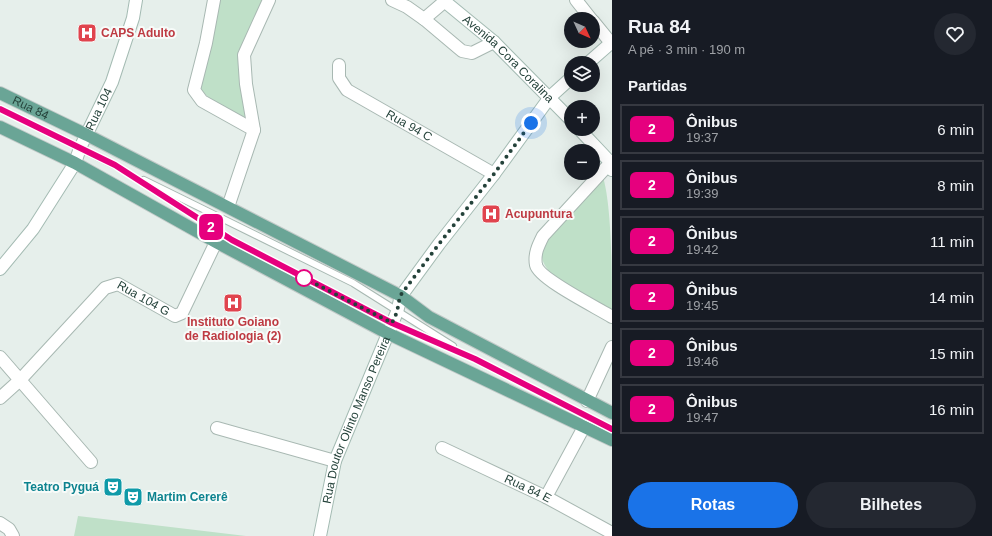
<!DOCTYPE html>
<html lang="pt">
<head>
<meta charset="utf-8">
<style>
	:root { --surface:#171b24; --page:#242831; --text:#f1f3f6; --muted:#9ea1a6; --line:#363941; --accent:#1a73e8 }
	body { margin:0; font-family:Helvetica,sans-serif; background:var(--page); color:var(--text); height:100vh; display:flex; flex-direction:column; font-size:15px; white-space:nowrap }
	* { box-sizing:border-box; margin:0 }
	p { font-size:13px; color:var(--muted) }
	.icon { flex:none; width:22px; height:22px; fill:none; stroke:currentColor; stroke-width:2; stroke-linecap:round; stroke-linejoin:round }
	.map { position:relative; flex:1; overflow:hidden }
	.details { display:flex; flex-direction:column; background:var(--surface); width:380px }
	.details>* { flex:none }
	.badge { padding:0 8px; border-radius:6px; font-size:14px; line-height:26px }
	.needle { width:26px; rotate:134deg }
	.tools { position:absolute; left:564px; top:12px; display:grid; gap:8px }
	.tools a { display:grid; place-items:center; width:36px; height:36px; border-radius:50%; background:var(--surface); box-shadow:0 4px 16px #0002; font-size:20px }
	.you { position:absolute; width:20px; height:20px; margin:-10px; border:3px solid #fff; border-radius:50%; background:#1a73e8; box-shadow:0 0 0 6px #1a73e833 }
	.map>.badge { position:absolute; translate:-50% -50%; box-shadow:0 0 0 2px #fff }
	h2 { padding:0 16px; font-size:15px; line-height:36px }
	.round { display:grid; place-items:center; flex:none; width:42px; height:42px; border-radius:21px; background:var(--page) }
	.overview { display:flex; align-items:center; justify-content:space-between; height:68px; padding:0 16px }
	h1 { font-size:19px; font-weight:600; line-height:30px }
	.primary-button { display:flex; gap:8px; margin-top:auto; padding:8px 16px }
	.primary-button a { flex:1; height:46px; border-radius:24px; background:var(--accent); color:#fff; font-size:16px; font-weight:600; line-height:46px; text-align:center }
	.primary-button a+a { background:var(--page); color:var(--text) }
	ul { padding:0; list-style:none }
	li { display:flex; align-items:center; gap:12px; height:50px; margin:0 8px 6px; padding:0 8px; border:2px solid var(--line); border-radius:0px }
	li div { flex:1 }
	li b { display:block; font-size:15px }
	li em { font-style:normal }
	li .badge { min-width:44px; font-weight:700; text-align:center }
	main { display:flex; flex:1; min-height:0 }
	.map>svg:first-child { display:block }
	.green { fill:#bfe0c8 }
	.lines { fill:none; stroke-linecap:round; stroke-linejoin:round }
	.lane-casing { stroke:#a8b8b2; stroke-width:8 }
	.street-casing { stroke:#a8b8b2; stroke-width:14 }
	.secondary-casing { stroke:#a4bbb3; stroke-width:14 }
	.primary-casing { stroke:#c2cac8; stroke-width:14 }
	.lane { stroke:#fff; stroke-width:6 }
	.street { stroke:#fff; stroke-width:12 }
	.secondary { stroke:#fff; stroke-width:12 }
	.primary { stroke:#6aa596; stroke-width:12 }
	.line-casing { stroke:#fff; stroke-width:9 }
	.line { stroke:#e6007e; stroke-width:6 }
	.walk { stroke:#24423a; stroke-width:4; stroke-dasharray:0 7.2 }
	.stop-dot { fill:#fff; stroke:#e6007e; stroke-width:2 }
	.labels { text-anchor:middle; stroke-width:4; stroke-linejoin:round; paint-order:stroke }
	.health-label { font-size:12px; font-weight:bold; fill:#be3a42; stroke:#f7fbf9; text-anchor:start }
	.street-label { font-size:12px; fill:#24423a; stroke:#f7fbf9 }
	.culture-label { font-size:12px; font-weight:bold; fill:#0d838f; stroke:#f7fbf9; text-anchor:end }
</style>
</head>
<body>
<main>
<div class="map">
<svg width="612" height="536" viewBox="0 0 612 536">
	<rect width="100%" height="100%" fill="#e6efeb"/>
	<path class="green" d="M220,0h44l-26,55 11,64c-17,-8 -38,-15 -49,-31z
		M603,177c9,30 9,99 9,134 -18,-10 -72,-33 -70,-57 0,-7 4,-14 8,-20z
		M78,516l168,20h-172z"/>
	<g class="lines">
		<defs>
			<path id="lane" d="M0,109l118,58
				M115,165l117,75 160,83 83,36 137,70
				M144,180l209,103 100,63"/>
			<g id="street">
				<path d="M214,0l-8,43 -12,47 8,11 52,29"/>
				<path d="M392,0l15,7 17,12 38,32 10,2 22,-11"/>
				<path d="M576,0l15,19"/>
				<path d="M424,19l20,-17"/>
				<path d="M593,21l18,22"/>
				<path id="s1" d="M339,65v13l8,12 147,84"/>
				<path d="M612,161l-69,75c-5,10 -9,18 -7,29 3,14 62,43 76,52"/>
				<path d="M228,207l26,-77 -8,-46 -2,-29 25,-55"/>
				<path d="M0,357l91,105"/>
				<path id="s2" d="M0,398l20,-18 85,-92 13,-4 57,32 7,-3 34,-71"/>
				<path d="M587,401l25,-54"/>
				<path d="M217,428l118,33"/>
				<path id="s3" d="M442,448l104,49 66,36"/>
				<path d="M546,497l39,-72"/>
				<path d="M0,523l9,6 4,7"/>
			</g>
			<g id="secondary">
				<path id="s4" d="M443,0l51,42 77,78"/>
				<path d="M588,63l24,-21"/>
				<path d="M579,129l31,33 2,8"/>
				<path id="s5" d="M0,269l33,-40 42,-66 5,-15 32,-66 21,-64 3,-18"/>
				<path id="s6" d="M320,536l15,-75 62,-149 4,-16 38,-52 55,-70 56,-77 21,-19"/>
			</g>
			<g id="primary">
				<path id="s7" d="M0,93l87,42 314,161 28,21 183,96"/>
				<path d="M0,127l75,36 141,79 171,91 225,107"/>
			</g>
		</defs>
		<use href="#lane" class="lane-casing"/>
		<use href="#street" class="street-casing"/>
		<use href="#secondary" class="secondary-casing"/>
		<use href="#primary" class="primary-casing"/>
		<use href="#lane" class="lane"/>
		<use href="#street" class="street"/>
		<use href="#secondary" class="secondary"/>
		<use href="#primary" class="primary"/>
	</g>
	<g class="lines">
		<defs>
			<path id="line" d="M0,109l115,56 117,75 160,83 83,36 137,70"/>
		</defs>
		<use href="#line" class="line-casing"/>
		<use href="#line" class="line"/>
		<path class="walk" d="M304,278l88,45 5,-11 3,-16 39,-52 55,-70 37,-51"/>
	</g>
	<defs>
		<symbol id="hospital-square" viewBox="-11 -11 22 22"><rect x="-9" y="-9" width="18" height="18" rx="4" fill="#e0444e" stroke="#f7fbf9"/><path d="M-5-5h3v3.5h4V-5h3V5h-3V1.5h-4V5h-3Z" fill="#fff"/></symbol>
		<symbol id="theatre-square" viewBox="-11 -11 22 22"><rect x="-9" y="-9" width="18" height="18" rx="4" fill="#0f9aa8" stroke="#f7fbf9"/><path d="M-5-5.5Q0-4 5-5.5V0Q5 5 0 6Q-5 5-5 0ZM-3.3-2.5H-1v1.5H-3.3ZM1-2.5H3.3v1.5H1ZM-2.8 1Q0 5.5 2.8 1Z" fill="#fff"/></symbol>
	</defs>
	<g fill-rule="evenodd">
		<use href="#hospital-square" x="76" y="22" width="22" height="22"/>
		<use href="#hospital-square" x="480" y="203" width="22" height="22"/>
		<use href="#hospital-square" x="222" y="292" width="22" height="22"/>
		<use href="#theatre-square" x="102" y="476" width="22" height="22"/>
		<use href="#theatre-square" x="122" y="486" width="22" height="22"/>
	</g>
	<circle class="stop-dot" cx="304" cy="278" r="8"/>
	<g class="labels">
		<g class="health-label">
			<text x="101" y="37">CAPS Adulto</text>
			<text x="505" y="218">Acupuntura</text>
			<text x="233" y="326" text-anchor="middle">Instituto Goiano<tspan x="233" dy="14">de Radiologia (2)</tspan></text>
		</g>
		<g class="street-label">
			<text dy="4" stroke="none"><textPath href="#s4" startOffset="88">Avenida Cora Coralina</textPath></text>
			<text dy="4" stroke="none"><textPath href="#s7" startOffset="34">Rua 84</textPath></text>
			<text dy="4" stroke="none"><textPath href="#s5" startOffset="189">Rua 104</textPath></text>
			<text dy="4" stroke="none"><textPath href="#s1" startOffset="99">Rua 94 C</textPath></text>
			<text dy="4" stroke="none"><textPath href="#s2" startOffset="195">Rua 104 G</textPath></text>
			<text dy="4" stroke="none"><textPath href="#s6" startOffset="122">Rua Doutor Olinto Manso Pereira</textPath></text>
			<text dy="4" stroke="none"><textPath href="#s3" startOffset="95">Rua 84 E</textPath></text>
		</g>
		<g class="culture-label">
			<text x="99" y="491">Teatro Pyguá</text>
			<text x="147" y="501" text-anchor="start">Martim Cererê</text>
		</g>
	</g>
</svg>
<div class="tools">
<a><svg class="needle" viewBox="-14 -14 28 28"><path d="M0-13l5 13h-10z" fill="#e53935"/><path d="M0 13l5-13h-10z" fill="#9ea1a6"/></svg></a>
<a><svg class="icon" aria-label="layers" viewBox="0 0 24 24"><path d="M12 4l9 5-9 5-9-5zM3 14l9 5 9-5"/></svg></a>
<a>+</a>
<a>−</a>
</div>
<div class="you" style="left:531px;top:123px"></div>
<b class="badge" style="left:211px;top:227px;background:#e6007e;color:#fff">2</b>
</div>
<section class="details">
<div class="overview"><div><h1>Rua 84</h1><p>A pé · 3 min · 190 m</p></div><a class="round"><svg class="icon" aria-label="heart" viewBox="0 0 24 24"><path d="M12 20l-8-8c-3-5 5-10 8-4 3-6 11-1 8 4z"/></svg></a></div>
<h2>Partidas</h2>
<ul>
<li><span class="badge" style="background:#e6007e;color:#fff">2</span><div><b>Ônibus</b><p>19:37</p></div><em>6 min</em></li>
<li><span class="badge" style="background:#e6007e;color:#fff">2</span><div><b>Ônibus</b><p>19:39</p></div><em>8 min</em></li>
<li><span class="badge" style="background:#e6007e;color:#fff">2</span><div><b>Ônibus</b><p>19:42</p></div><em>11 min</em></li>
<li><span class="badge" style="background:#e6007e;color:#fff">2</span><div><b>Ônibus</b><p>19:45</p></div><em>14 min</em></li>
<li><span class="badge" style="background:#e6007e;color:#fff">2</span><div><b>Ônibus</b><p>19:46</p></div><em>15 min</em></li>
<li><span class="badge" style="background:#e6007e;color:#fff">2</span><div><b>Ônibus</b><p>19:47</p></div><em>16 min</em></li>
</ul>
<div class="primary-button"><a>Rotas</a><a>Bilhetes</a></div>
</section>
</main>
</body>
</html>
